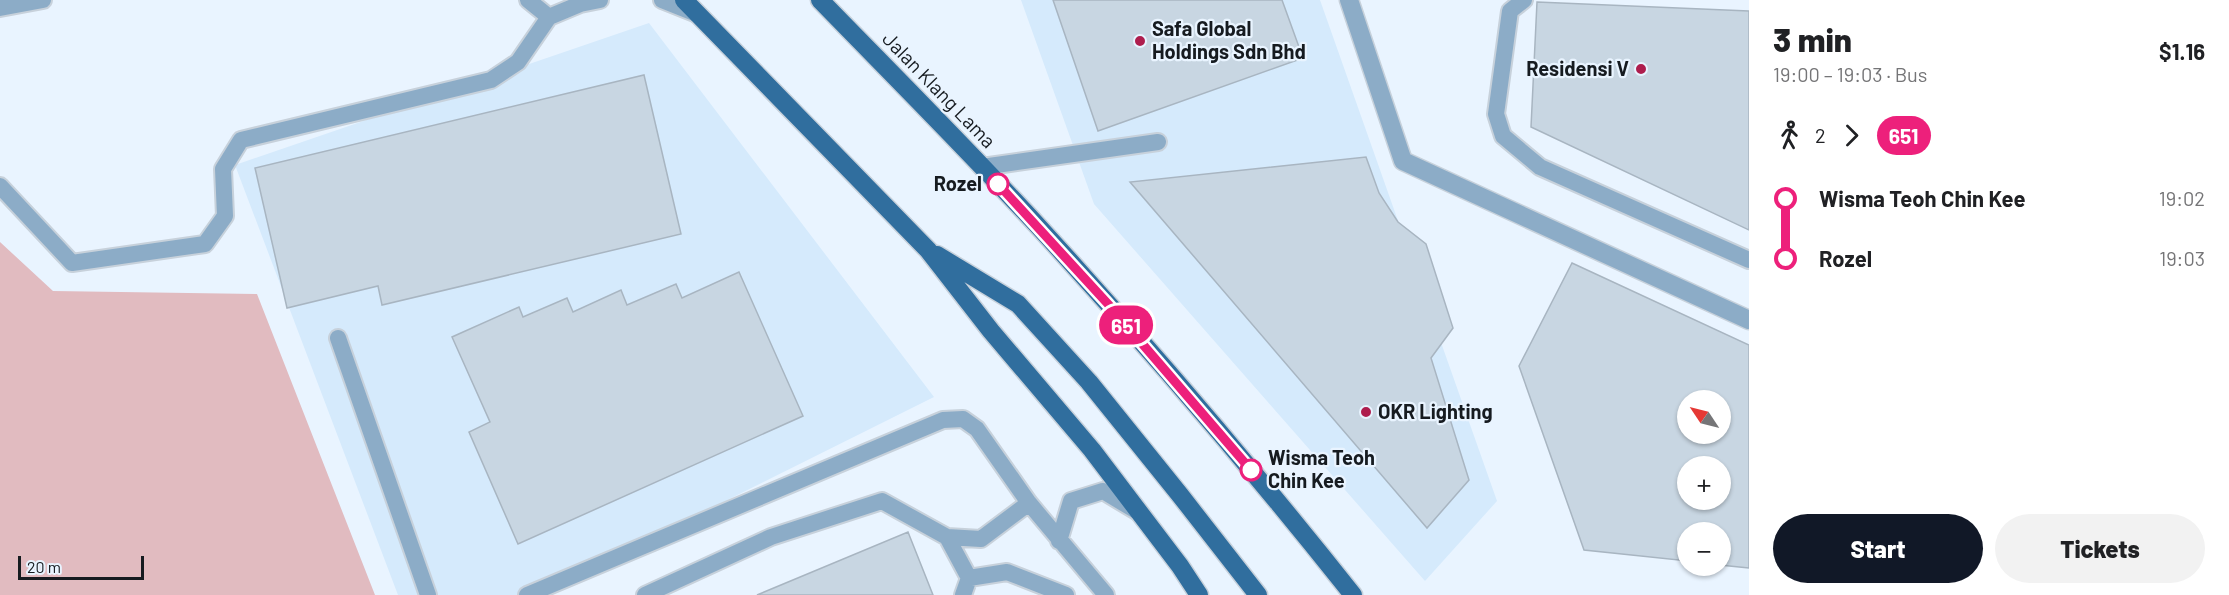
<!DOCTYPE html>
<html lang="en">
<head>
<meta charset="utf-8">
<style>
	:root { --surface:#fff; --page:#f2f2f2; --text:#202124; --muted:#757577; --accent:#111827 }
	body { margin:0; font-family:Barlow,sans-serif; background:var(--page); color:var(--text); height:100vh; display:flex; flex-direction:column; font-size:22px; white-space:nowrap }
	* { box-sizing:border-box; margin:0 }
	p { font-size:20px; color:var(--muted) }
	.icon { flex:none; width:33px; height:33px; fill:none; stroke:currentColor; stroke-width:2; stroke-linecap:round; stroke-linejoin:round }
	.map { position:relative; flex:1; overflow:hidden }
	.details { display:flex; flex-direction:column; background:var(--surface); width:480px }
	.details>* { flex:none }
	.badge { padding:0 12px; border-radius:20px; font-size:21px; line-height:39px }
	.needle { width:39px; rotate:305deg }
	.controls { position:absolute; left:1677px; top:390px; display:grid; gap:12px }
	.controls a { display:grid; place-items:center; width:54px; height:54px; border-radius:50%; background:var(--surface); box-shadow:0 2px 4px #0004; font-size:30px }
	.scale { position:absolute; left:18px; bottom:15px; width:126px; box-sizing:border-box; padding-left:6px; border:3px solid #161b20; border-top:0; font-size:16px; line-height:21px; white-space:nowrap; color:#161b20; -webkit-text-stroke:4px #e9f4ff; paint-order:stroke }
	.map>.badge { position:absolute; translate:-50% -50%; box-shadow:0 0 0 3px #fff }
	.legs { display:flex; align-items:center; gap:9px; height:66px; padding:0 24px; font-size:20px }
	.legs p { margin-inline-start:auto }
	.summary { display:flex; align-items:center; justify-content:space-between; height:102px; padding:0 24px }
	h1 { font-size:33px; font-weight:800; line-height:45px }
	.cta { display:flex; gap:12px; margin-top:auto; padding:12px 24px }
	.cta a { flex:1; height:69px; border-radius:36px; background:var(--accent); color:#fff; font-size:24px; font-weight:800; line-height:69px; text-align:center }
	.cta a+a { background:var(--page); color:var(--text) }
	ul { padding:0 24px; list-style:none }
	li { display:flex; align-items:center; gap:21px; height:60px; font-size:22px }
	li i { display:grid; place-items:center; width:9px; height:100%; margin:0 8px; background:currentColor }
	li i::after { content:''; width:15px; height:15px; margin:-8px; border:4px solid; border-radius:50%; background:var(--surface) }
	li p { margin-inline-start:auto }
	li:first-child i { background:linear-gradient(#0000 50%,currentColor 0) }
	li:last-child i { background:linear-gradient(currentColor 50%,#0000 0) }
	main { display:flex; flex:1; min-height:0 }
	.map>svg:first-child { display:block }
	.built { fill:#d5eafc }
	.green { fill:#e1bbc0 }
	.building { fill:#c8d6e2; stroke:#a8b5c1; stroke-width:1.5; fill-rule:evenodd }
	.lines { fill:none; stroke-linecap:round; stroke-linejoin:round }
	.service-casing { stroke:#c7d1db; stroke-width:20 }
	.minor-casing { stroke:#c7d1db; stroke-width:21 }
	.primary-casing { stroke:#c7d1db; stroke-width:21 }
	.service { stroke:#8cacc7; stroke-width:16 }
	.minor { stroke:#8cacc7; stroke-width:18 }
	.primary { stroke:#306e9e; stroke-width:18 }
	.line-1-casing { stroke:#fff; stroke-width:14 }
	.line-1 { stroke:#ed207b; stroke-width:9 }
	.poi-dot { fill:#ae1d4d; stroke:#e9f4ff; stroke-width:2 }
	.stop-1-dot { fill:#fff; stroke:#ed207b; stroke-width:3 }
	.labels { text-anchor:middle; stroke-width:4.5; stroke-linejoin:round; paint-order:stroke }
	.poi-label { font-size:20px; font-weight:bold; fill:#161b20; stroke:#e9f4ff; text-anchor:start }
	.street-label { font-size:20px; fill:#161b20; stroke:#e9f4ff }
	.stop-label { font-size:20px; font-weight:bold; fill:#161b20; stroke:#e9f4ff; text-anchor:end }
</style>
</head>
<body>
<main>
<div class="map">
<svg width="1749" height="595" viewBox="0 0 1749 595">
	<rect width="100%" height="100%" fill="#e9f4ff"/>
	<path class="built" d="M1021,0h299l177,501 -72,80 -331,-377z
		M649,23l285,374 -397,198h-139l-163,-430z"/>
	<path class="green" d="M0,242l53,49 204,3 118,301h-375z"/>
	<path class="building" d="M1053,0h229l21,58 -205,73z
		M1537,2l212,9v219l-218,-103z
		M644,75l37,159 -299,71 -4,-19 -91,22 -32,-140z
		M1366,157l13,36 19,29 28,22 27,84 -22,30 38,122 -42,48 -297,-346z
		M1572,263l177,82v223l-29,-3v-33h-32v29l-104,-11 -65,-184zM1688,400h32v34h-32zM1688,466h32v34h-32z
		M739,272l64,144 -285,128 -49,-112 21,-10 -38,-85 67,-30 4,10 44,-19 6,14 48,-22 6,15 49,-21 6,14z
		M908,532l25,63h-176z"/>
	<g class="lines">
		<defs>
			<path id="service" d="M662,0l35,14
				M1524,0l-14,11 -14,103 7,22 37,31 209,93
				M0,8l43,-8
				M549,17l31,-13 20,-4
				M982,167l176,-25
				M0,186l72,77 133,-19 20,-28 -2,-47 18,-29 250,-60 27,-18 31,-45 -21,-17
				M338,338l90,257
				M947,537l22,41
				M1059,541l12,-40 32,-10 35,21
				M527,595l416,-175 20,-1 14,10 52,74 77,92
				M645,595l126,-58 111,-36 65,36 34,2 48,-36
				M963,595l6,-17 38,-6 59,23"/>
			<path id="minor" d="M1349,0l54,161 346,159"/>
			<path id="primary" d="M684,0l244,250 63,81 101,119 88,116 19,29
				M820,0c73,75 147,149 218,226 109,119 214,242 315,369
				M937,255l81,49 71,78 91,113 78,100"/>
		</defs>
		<use href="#service" class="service-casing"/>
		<use href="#minor" class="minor-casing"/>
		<use href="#primary" class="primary-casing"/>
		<use href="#service" class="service"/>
		<use href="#minor" class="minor"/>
		<use href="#primary" class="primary"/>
	</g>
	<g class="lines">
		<defs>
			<path id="line-1" d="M998,184l110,120 143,166"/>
		</defs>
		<use href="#line-1" class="line-1-casing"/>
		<use href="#line-1" class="line-1"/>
	</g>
	<g class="poi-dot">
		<circle cx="1140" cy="41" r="6"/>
		<circle cx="1641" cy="69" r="6"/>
		<circle cx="1366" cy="412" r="6"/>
	</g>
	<g class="stop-1-dot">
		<circle cx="998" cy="184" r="10"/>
		<circle cx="1251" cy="470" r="10"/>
	</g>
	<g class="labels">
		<g class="poi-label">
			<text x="1152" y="36">Safa Global<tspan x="1152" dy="23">Holdings Sdn Bhd</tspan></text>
			<text x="1629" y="76" text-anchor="end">Residensi V</text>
			<text x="1378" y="419">OKR Lighting</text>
		</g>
		<g class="street-label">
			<text transform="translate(939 90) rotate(46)" y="7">Jalan Klang Lama</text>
		</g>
		<g class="stop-label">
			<text x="982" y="191">Rozel</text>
			<text x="1268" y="465" text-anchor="start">Wisma Teoh<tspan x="1268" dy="23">Chin Kee</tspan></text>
		</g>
	</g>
</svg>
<div class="controls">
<a><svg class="needle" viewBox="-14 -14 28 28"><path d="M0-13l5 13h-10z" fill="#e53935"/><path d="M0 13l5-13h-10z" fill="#757577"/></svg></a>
<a>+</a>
<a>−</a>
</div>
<div class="scale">20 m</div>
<b class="badge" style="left:1126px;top:325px;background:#ed207b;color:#fff">651</b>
</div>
<section class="details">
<div class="summary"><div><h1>3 min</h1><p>19:00 – 19:03 · Bus</p></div><b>$1.16</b></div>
<div class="legs"><svg class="icon" aria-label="walk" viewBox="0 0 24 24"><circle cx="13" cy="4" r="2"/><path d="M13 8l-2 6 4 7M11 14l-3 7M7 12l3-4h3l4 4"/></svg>2<svg class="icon" aria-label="forward" viewBox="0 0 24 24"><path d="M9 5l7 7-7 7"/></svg><b class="badge" style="background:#ed207b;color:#fff">651</b></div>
<ul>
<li><i style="color:#ed207b"></i><b>Wisma Teoh Chin Kee</b><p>19:02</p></li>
<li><i style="color:#ed207b"></i><b>Rozel</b><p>19:03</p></li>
</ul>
<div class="cta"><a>Start</a><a>Tickets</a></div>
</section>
</main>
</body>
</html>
